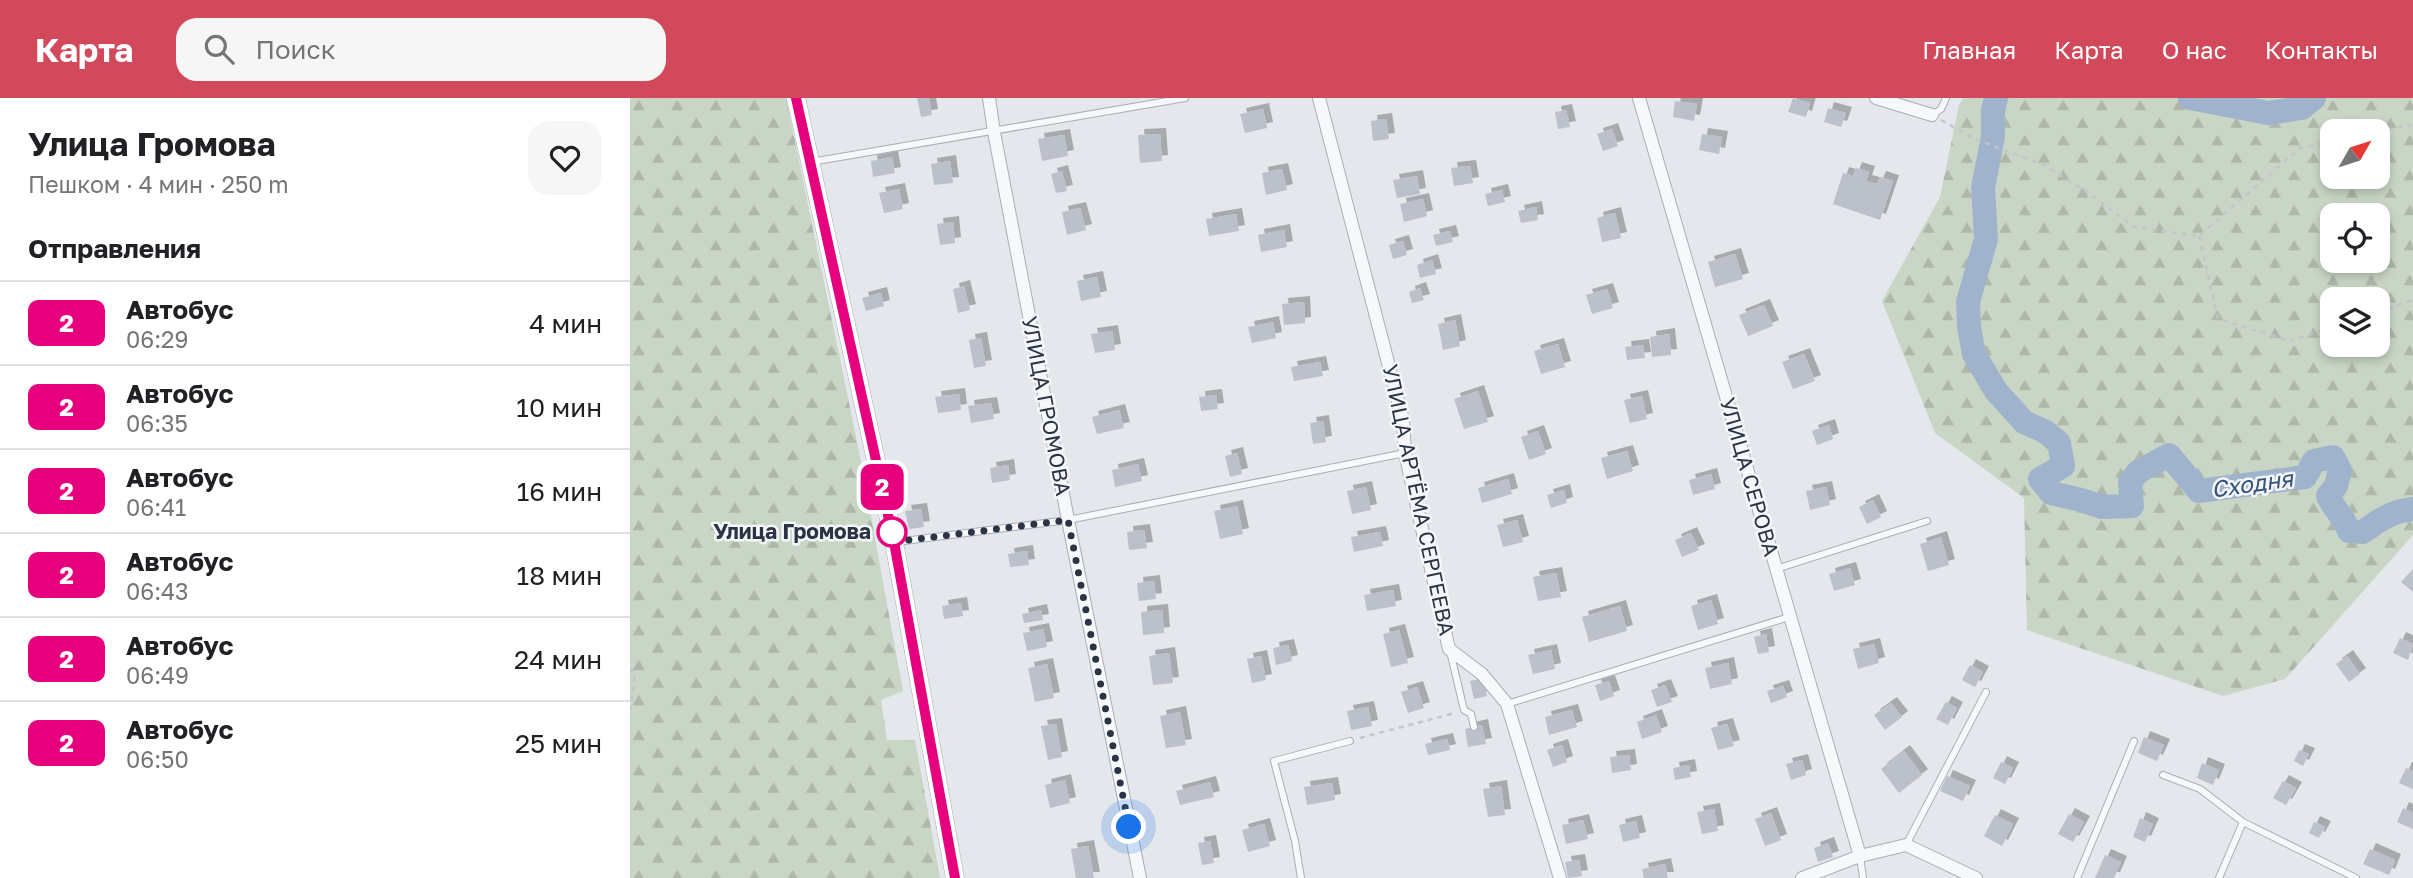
<!DOCTYPE html>
<html lang="ru">
<head>
<meta charset="utf-8">
<style>
	:root { --surface:#fff; --page:#f6f6f6; --text:#202124; --muted:#757577; --line:#e0e0e0; --accent:#d1495b }
	body { margin:0; font-family:"Golos Text",sans-serif; background:var(--page); color:var(--text); height:100vh; display:flex; flex-direction:column; font-size:26px; white-space:nowrap }
	* { box-sizing:border-box; margin:0 }
	p { font-size:23px; color:var(--muted) }
	.icon { flex:none; width:38px; height:38px; fill:none; stroke:currentColor; stroke-width:2; stroke-linecap:round; stroke-linejoin:round }
	.map { position:relative; flex:1; overflow:hidden }
	.drawer { display:flex; flex-direction:column; background:var(--surface); width:630px }
	.drawer>* { flex:none }
	.badge { padding:0 14px; border-radius:10px; font-size:24px; line-height:46px }
	.needle { width:46px; rotate:51deg }
	.fabs { position:absolute; left:1690px; top:21px; display:grid; gap:14px }
	.fabs a { display:grid; place-items:center; width:70px; height:70px; border-radius:14px; background:var(--surface); box-shadow:0 4px 10px #0003; font-size:35px }
	.you { position:absolute; width:35px; height:35px; margin:-18px; border:5px solid #fff; border-radius:50%; background:#1a73e8; box-shadow:0 0 0 10px #1a73e833 }
	.map>.badge { position:absolute; translate:-50% -50%; box-shadow:0 0 0 4px #fff }
	h2 { padding:0 28px; font-size:26px; line-height:63px }
	.round { display:grid; place-items:center; flex:none; width:74px; height:74px; border-radius:21px; background:var(--page) }
	.headline { display:flex; align-items:center; justify-content:space-between; height:119px; padding:0 28px }
	h1 { font-size:33px; font-weight:700; line-height:52px }
	ul { padding:0; list-style:none }
	li { display:flex; align-items:center; gap:21px; height:84px; padding:0 28px; border-top:2px solid var(--line) }
	li div { flex:1 }
	li b { display:block; font-size:26px }
	li em { font-style:normal }
	li .badge { min-width:77px; font-weight:700; text-align:center }
	header { display:flex; align-items:center; gap:42px; box-sizing:border-box; height:98px; padding:0 35px; background:var(--accent); color:#fff }
	header strong { font-size:33px }
	nav { display:flex; gap:38px; margin-inline-start:auto; font-size:24px }
	.search { width:490px; height:63px; background:var(--page); display:flex; align-items:center; gap:18px; box-sizing:border-box; padding:0 24px; border-radius:21px; color:var(--muted); font-size:26px }
	main { display:flex; flex:1; min-height:0 }
	.map>svg:first-child { display:block }
	.forest { fill:url(#forest-firs); fill-rule:evenodd }
	.lines { fill:none; stroke-linecap:round; stroke-linejoin:round }
	.river { stroke:#9fb4cc; stroke-width:24 }
	.building { fill:#bbc0ca; filter:url(#shadow) }
	.lane-casing { stroke:#a9aeb7; stroke-width:8 }
	.street-casing { stroke:#a9aeb7; stroke-width:14 }
	.secondary-casing { stroke:#a9aeb7; stroke-width:19 }
	.path { stroke:#c2c5cb; stroke-width:2.5; stroke-dasharray:5 5; stroke-linecap:butt }
	.lane { stroke:#f7f8fa; stroke-width:6 }
	.street { stroke:#f7f8fa; stroke-width:12 }
	.secondary { stroke:#fff; stroke-width:18 }
	.line-casing { stroke:#fff; stroke-width:16 }
	.line { stroke:#e6007e; stroke-width:10 }
	.walk { stroke:#2b3445; stroke-width:7; stroke-dasharray:0 12.6 }
	.stop-dot { fill:#fff; stroke:#e6007e; stroke-width:3.5 }
	.labels { text-anchor:middle; stroke-width:5; stroke-linejoin:round; paint-order:stroke }
	.street-label { font-size:21px; fill:#2b3445; stroke:#f4f6f9 }
	.stop-label { font-size:21px; font-weight:bold; fill:#2b3445; stroke:#f4f6f9; text-anchor:end }
	.water-label { font-size:23px; font-style:italic; fill:#34527a; stroke:#f4f6f9 }
</style>
</head>
<body>
<header>
<strong>Карта</strong>
<div class="search"><svg class="icon" aria-label="search" viewBox="0 0 24 24"><circle cx="10" cy="10" r="6"/><path d="M15 15l6 6"/></svg>Поиск</div>
<nav><a>Главная</a><a>Карта</a><a>О нас</a><a>Контакты</a></nav>
</header>
<main>
<section class="drawer">
<div class="headline"><div><h1>Улица Громова</h1><p>Пешком · 4 мин · 250 m</p></div><a class="round"><svg class="icon" aria-label="heart" viewBox="0 0 24 24"><path d="M12 20l-8-8c-3-5 5-10 8-4 3-6 11-1 8 4z"/></svg></a></div>
<h2>Отправления</h2>
<ul>
<li><span class="badge" style="background:#e6007e;color:#fff">2</span><div><b>Автобус</b><p>06:29</p></div><em>4 мин</em></li>
<li><span class="badge" style="background:#e6007e;color:#fff">2</span><div><b>Автобус</b><p>06:35</p></div><em>10 мин</em></li>
<li><span class="badge" style="background:#e6007e;color:#fff">2</span><div><b>Автобус</b><p>06:41</p></div><em>16 мин</em></li>
<li><span class="badge" style="background:#e6007e;color:#fff">2</span><div><b>Автобус</b><p>06:43</p></div><em>18 мин</em></li>
<li><span class="badge" style="background:#e6007e;color:#fff">2</span><div><b>Автобус</b><p>06:49</p></div><em>24 мин</em></li>
<li><span class="badge" style="background:#e6007e;color:#fff">2</span><div><b>Автобус</b><p>06:50</p></div><em>25 мин</em></li>
</ul>
</section>
<div class="map">
<svg width="1783" height="780" viewBox="0 0 1783 780">
	<defs>
		<pattern id="forest-firs" width="22" height="20" patternUnits="userSpaceOnUse" patternTransform="scale(1.75)"><rect width="22" height="20" fill="#c9d6c5"/><path d="M5 1l3.5 6h-7zM16 11l3.5 6h-7z" fill="#adb8ab"/></pattern>
		<filter id="shadow"><feDropShadow dx="6" dy="-6" stdDeviation="0" flood-color="#0004"/></filter>
	</defs>
	<rect width="100%" height="100%" fill="#e4e7ec"/>
	<path class="forest" d="M0,0h156l73,353 44,240 -22,9 6,40h28l25,138h-310z
		M1333,0h450v437l-128,144 -62,17 -196,-66 -3,-132 -89,-65 -53,-132 58,-104 19,-92zM1703,33h45v46h-45zM1703,117h45v46h-45zM1703,201h45v46h-45z"/>
	<g class="lines">
		<path class="river" d="M1366,0l-3,12v26l-10,52 3,51 -18,63 1,25 5,27 22,37 28,31 22,10 13,11 4,23 -23,13 11,14 30,7 21,7 30,-1 -2,-24 8,-10 31,-17 30,36 106,-14 9,-16 19,-4 7,13 -4,16 -8,10c6,13 16,21 21,35l14,1c16,-12 30,-21 50,-23
			M1560,0l78,15 34,-5 12,-10"/>
	</g>
	<path class="building" d="M287,0h12l3,17 -11,2z
		M1163,0l17,5 -4,14 -18,-5z
		M1045,3l22,3 -3,17 -21,-4z
		M1198,10l18,5 -5,14 -17,-5z
		M633,11l4,19 -22,5 -5,-19z
		M936,12l4,17 -12,2 -3,-17z
		M756,21l3,20 -16,2 -2,-20z
		M982,31l6,17 -15,5 -6,-17z
		M530,36l2,27 -22,2 -2,-28z
		M1072,36l20,3 -3,17 -20,-4z
		M434,37l4,21 -26,5 -4,-22z
		M262,59l3,16 -22,4 -2,-16z
		M320,63l3,22 -19,2 -3,-21z
		M840,68l3,17 -19,3 -3,-18z
		M1226,70l13,4 -3,9 11,3 3,-7 13,4 -13,39 -47,-16 10,-31 10,3z
		M652,71l5,21 -21,5 -4,-22z
		M432,73l5,20 -11,2 -5,-19z
		M787,78l3,18 -23,4 -4,-18z
		M269,91l4,20 -19,4 -5,-20z
		M872,92l3,12 -17,4 -3,-12z
		M793,101l4,17 -23,6 -4,-18z
		M906,109l2,13 -17,3 -3,-12z
		M450,110l6,22 -19,5 -5,-23z
		M985,115l6,25 -19,4 -5,-24z
		M606,116l3,17 -30,5 -3,-17z
		M323,124l2,21 -15,2 -3,-21z
		M654,132l3,17 -26,5 -3,-17z
		M820,133l3,11 -17,4 -3,-11z
		M773,143l4,14 -14,4 -4,-14z
		M1105,156l8,25 -28,8 -7,-25z
		M802,162l4,14 -16,4 -3,-13z
		M467,179l4,20 -20,4 -4,-20z
		M334,188l6,24 -12,3 -5,-24z
		M790,190l4,12 -12,3 -3,-11z
		M977,191l6,19 -21,6 -6,-19z
		M251,195l3,13 -18,5 -4,-13z
		M674,204l1,21 -21,2 -2,-21z
		M1134,207l9,21 -25,10 -9,-21z
		M825,222l5,26 -17,4 -5,-26z
		M643,224l3,16 -24,5 -4,-16z
		M482,233l3,19 -20,3 -4,-19z
		M1039,236l2,21 -19,2 -2,-20z
		M351,240l5,28 -12,2 -5,-28z
		M928,246l7,23 -24,7 -7,-23z
		M1013,247l2,13 -18,2 -2,-13z
		M1174,256l11,27 -22,8 -11,-27z
		M690,264l3,14 -29,5 -3,-14z
		M848,293l10,31 -24,7 -10,-30z
		M329,296l2,16 -23,3 -3,-16z
		M586,297l2,14 -17,2 -2,-14z
		M1012,298l5,23 -17,4 -6,-23z
		M361,305l3,16 -23,4 -3,-17z
		M489,312l5,18 -27,6 -5,-17z
		M693,323l3,21 -13,2 -3,-21z
		M1199,327l4,14 -16,6 -5,-14z
		M908,333l8,23 -17,6 -8,-23z
		M997,353l6,20 -26,8 -6,-21z
		M607,355l5,21 -12,3 -5,-21z
		M508,366l4,17 -27,6 -3,-17z
		M378,367l2,15 -18,3 -2,-15z
		M1081,376l4,15 -22,6 -4,-15z
		M878,381l4,15 -30,9 -4,-15z
		M736,389l5,23 -19,4 -5,-23z
		M1196,389l4,18 -20,5 -4,-19z
		M934,392l3,13 -16,5 -4,-13z
		M1243,402l8,17 -14,7 -8,-17z
		M607,408l6,28 -23,5 -6,-28z
		M291,411l3,18 -15,2 -4,-18z
		M887,422l6,22 -20,5 -6,-22z
		M514,432l3,18 -18,2 -2,-18z
		M750,434l3,14 -29,6 -3,-15z
		M1061,435l8,17 -17,7 -7,-17z
		M1311,439l8,28 -21,6 -8,-27z
		M397,453l2,14 -19,2 -2,-13z
		M1220,470l5,17 -21,6 -5,-17z
		M1783,471v23l-12,-10z
		M926,475l5,24 -23,4 -5,-24z
		M524,483l2,18 -17,2 -2,-18z
		M763,492l3,16 -29,5 -3,-16z
		M1081,502l7,24 -20,6 -7,-24z
		M331,505l2,13 -19,3 -2,-13z
		M990,508l7,25 -38,11 -7,-25z
		M411,512l2,10 -19,3 -2,-9z
		M532,512l2,23 -21,2 -2,-23z
		M413,531l4,18 -20,4 -4,-18z
		M769,532l9,33 -17,4 -8,-33z
		M1136,536l3,18 -11,2 -4,-17z
		M1770,540l13,6 -5,16 -15,-7z
		M1244,546l5,19 -21,6 -5,-20z
		M658,547l4,16 -16,4 -3,-17z
		M921,552l4,19 -22,5 -5,-19z
		M539,555l4,30 -20,2 -4,-29z
		M631,558l5,24 -14,3 -5,-24z
		M1717,558l13,18 -11,8 -13,-18z
		M1098,565l4,21 -22,5 -5,-21z
		M417,566l7,34 -19,4 -7,-34z
		M1340,567l13,7 -8,15 -13,-7z
		M853,580l4,18 -13,3 -4,-18z
		M979,583l5,15 -14,5 -5,-16z
		M1035,587l7,17 -15,5 -6,-17z
		M1153,588l4,11 -16,6 -4,-12z
		M787,589l7,21 -16,5 -7,-21z
		M1316,604l11,6 -9,17 -12,-6z
		M1261,605l11,14 -17,13 -11,-15z
		M738,609l4,19 -21,4 -4,-19z
		M942,612l5,17 -28,8 -4,-18z
		M550,614l6,33 -20,3 -6,-32z
		M1026,617l6,17 -20,7 -5,-17z
		M426,626l6,33 -14,3 -7,-34z
		M1097,626l7,22 -16,4 -7,-22z
		M852,627l4,19 -18,3 -3,-18z
		M1514,639l20,8 -7,16 -19,-8z
		M817,641l3,11 -22,5 -3,-11z
		M932,647l5,17 -14,5 -6,-17z
		M1669,652l10,4 -6,12 -9,-5z
		M1274,653l18,24 -23,18 -18,-24z
		M999,657l2,15 -19,3 -2,-16z
		M1172,662l4,15 -15,5 -5,-16z
		M1371,664l12,6 -8,16 -12,-6z
		M1572,665l17,7 -6,15 -16,-7z
		M1059,667l2,12 -16,3 -2,-12z
		M1776,670l7,3v18l-14,-6z
		M1317,678l23,10 -7,15 -23,-10z
		M435,682l5,23 -20,5 -5,-23z
		M1653,683l13,7 -10,17 -13,-7z
		M580,684l4,15 -34,8 -4,-14z
		M702,685l3,17 -28,5 -3,-18z
		M871,688l4,29 -17,2 -5,-28z
		M1773,710l10,5v16l-16,-7z
		M1084,711l4,22 -16,3 -5,-22z
		M1141,715l10,27 -16,6 -10,-27z
		M1439,716l15,8 -11,20 -15,-8z
		M1365,717l18,9 -11,22 -18,-10z
		M1510,720l13,6 -8,18 -12,-5z
		M953,722l5,19 -22,5 -4,-19z
		M1006,723l4,17 -17,4 -4,-17z
		M1684,724l11,5 -6,11 -10,-5z
		M634,726l6,22 -22,6 -6,-22z
		M580,743l4,22 -12,2 -4,-22z
		M1198,745l5,14 -15,5 -4,-14z
		M458,748l6,32h-18l-5,-29z
		M1740,751l25,11 -6,15 -26,-11z
		M1475,757l16,7 -7,16h-19z
		M949,762l3,16 -14,2 -3,-16z
		M1035,766l3,14h-24l-2,-9z"/>
	<g class="lines">
		<defs>
			<path id="lane" d="M1302,17l9,-6 5,-11
				M181,64l374,-64
				M266,444l172,-22 337,-67
				M1146,471l151,-48
				M820,553l14,59 7,4 3,13
				M877,606l282,-87
				M1533,677l37,14 43,33 113,56
				M1276,747l80,-153
				M1230,758l3,22
				M671,780l-6,-37 -21,-80 76,-20
				M1447,780l57,-137
				M1589,780l24,-56"/>
			<path id="street" d="M359,0l5,34 74,388 72,358
				M689,0l84,322 2,33 44,196 33,25 25,30 53,174
				M1009,0l221,758
				M1246,0l56,17
				M1172,780l58,-22 46,-11 70,33"/>
			<path id="secondary" d="M166,0l98,444 61,336"/>
		</defs>
		<use href="#lane" class="lane-casing"/>
		<use href="#street" class="street-casing"/>
		<use href="#secondary" class="secondary-casing"/>
		<path class="path" d="M1311,22l34,19 69,26 46,29 44,33 65,9 101,-88 33,-7
			M1748,34l35,-7
			M1569,138l19,83 72,22 43,-14
			M1748,214l35,-12
			M0,570l5,6 -5,37
			M730,640l95,-25"/>
		<use href="#lane" class="lane"/>
		<use href="#street" class="street"/>
		<use href="#secondary" class="secondary"/>
	</g>
	<g class="lines">
		<defs>
			<path id="line" d="M166,0l98,444 61,336"/>
		</defs>
		<use href="#line" class="line-casing"/>
		<use href="#line" class="line"/>
		<path class="walk" d="M262,434l2,10 174,-22 61,307"/>
	</g>
	<circle class="stop-dot" cx="262" cy="434" r="14"/>
	<g class="labels">
		<g class="street-label">
			<text transform="translate(416 308) rotate(79)" y="7">УЛИЦА ГРОМОВА</text>
			<text transform="translate(1119 379) rotate(74)" y="7">УЛИЦА СЕРОВА</text>
			<text transform="translate(788 402) rotate(78)" y="7">УЛИЦА АРТЁМА СЕРГЕЕВА</text>
		</g>
		<g class="stop-label">
			<text x="241" y="441">Улица Громова</text>
		</g>
		<g class="water-label">
			<text transform="translate(1622 386) rotate(-8)" y="8">Сходня</text>
		</g>
	</g>
</svg>
<div class="fabs">
<a><svg class="needle" viewBox="-14 -14 28 28"><path d="M0-13l5 13h-10z" fill="#e53935"/><path d="M0 13l5-13h-10z" fill="#757577"/></svg></a>
<a><svg class="icon" aria-label="locate" viewBox="0 0 24 24"><circle cx="12" cy="12" r="6"/><path d="M12 2v4M12 18v4M2 12h4M18 12h4"/></svg></a>
<a><svg class="icon" aria-label="layers" viewBox="0 0 24 24"><path d="M12 4l9 5-9 5-9-5zM3 14l9 5 9-5"/></svg></a>
</div>
<div class="you" style="left:499px;top:729px"></div>
<b class="badge" style="left:252px;top:389px;background:#e6007e;color:#fff">2</b>
</div>
</main>
</body>
</html>
